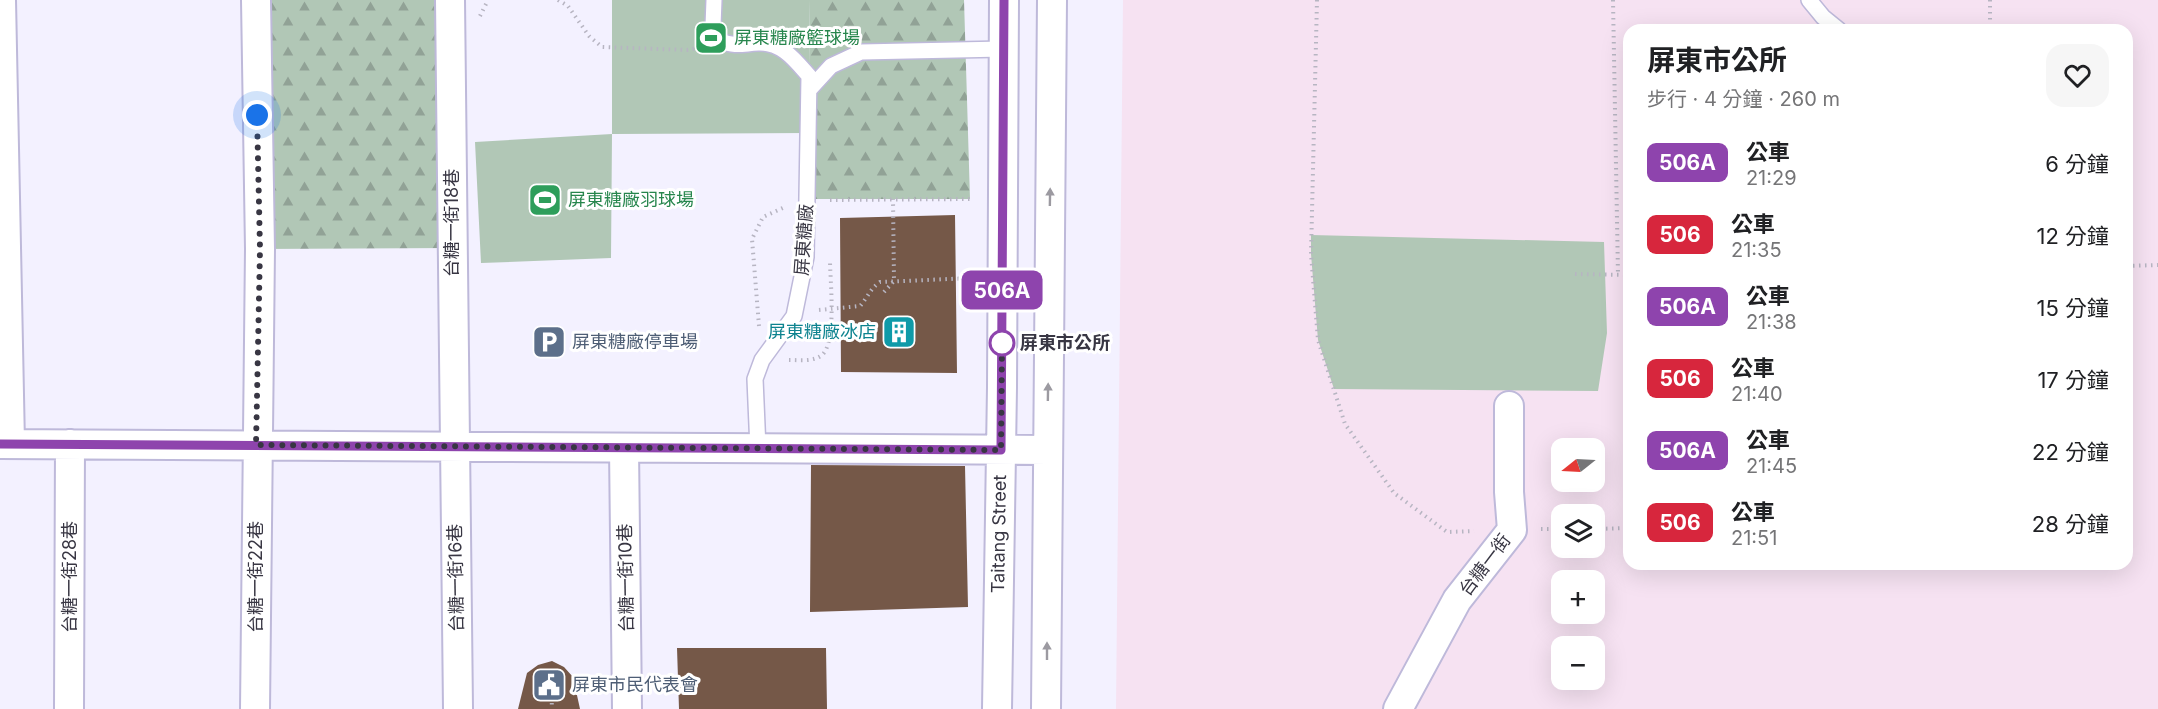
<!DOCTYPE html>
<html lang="zh-TW">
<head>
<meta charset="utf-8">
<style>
	:root { --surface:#fff; --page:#f6f6f6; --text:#202124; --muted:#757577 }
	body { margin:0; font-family:Inter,"Noto Sans TC",sans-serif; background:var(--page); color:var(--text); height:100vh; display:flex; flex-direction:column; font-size:22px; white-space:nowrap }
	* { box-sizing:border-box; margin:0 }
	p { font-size:20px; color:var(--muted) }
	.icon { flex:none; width:33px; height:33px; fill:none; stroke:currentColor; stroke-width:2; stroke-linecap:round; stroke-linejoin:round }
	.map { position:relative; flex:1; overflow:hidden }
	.drawer { position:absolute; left:1623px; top:24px; width:510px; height:546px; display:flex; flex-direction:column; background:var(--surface); border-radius:18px; box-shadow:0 6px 24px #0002 }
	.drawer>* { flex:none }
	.badge { padding:0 12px; border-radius:9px; font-size:21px; line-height:39px }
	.needle { width:39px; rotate:252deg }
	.controls { position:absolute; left:1551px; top:438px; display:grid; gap:12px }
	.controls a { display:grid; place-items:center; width:54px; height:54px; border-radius:12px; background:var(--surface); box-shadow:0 6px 24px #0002; font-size:30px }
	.you { position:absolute; width:30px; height:30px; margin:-15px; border:4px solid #fff; border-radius:50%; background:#1a73e8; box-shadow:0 0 0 9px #1a73e833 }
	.map>.badge { position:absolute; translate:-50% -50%; box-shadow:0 0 0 3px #fff }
	.round { display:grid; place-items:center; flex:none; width:63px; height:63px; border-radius:18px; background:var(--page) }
	.summary { display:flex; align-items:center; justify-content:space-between; height:102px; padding:0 24px }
	h1 { font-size:28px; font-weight:700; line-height:45px }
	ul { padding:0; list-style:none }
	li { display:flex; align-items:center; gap:18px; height:72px; padding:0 24px }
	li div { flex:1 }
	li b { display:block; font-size:22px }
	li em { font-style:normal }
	li .badge { min-width:66px; font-weight:700; text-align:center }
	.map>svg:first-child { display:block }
	.commercial { fill:#f6e2f2; fill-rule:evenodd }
	.forest { fill:url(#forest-firs) }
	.garden { fill:#b1c7b6 }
	.building { fill:#755848 }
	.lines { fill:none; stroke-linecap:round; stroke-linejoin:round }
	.service-casing { stroke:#beb9da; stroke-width:18 }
	.minor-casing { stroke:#beb9da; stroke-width:32 }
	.path { stroke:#b7b5c2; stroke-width:4; stroke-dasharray:1.5 4.5; stroke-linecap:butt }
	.service { stroke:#fff; stroke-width:15 }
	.minor { stroke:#fff; stroke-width:28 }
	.oneway { fill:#9c9aa1 }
	.line-casing { stroke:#fff; stroke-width:14 }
	.line { stroke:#8e44ad; stroke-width:9 }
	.walk { stroke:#383643; stroke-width:6; stroke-dasharray:0 10.8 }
	.stop-dot { fill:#fff; stroke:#8e44ad; stroke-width:3 }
	.labels { text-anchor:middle; stroke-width:6; stroke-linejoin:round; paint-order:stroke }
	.leisure-label { font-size:18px; fill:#27864d; stroke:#fff; text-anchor:start }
	.street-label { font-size:18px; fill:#383643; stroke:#fff }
	.culture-label { font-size:18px; fill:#0d838f; stroke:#fff; text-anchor:end }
	.service-label { font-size:18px; fill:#4e5e75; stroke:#fff; text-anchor:start }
	.stop-label { font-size:18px; font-weight:bold; fill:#383643; stroke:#fff; text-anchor:start }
</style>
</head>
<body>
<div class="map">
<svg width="2158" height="709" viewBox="0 0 2158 709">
	<defs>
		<pattern id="forest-firs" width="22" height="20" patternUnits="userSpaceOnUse" patternTransform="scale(1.5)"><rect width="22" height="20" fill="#b1c7b6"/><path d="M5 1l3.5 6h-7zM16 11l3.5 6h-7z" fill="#91a296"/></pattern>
	</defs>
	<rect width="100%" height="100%" fill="#f3f1ff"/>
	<path class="commercial" d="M1123,0h1035v709h-1042zM1629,30h498v534h-498zM1562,448h32v34h-32zM1562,514h32v34h-32zM1562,580h32v34h-32zM1562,646h32v34h-32z"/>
	<path class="forest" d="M256,0h194l2,248 -192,1z
		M810,0h154l6,199h-163z"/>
	<path class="garden" d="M612,0h198l-2,133 -196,1 -1,124 -130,5 -6,-121 137,-8z
		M1311,235l293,7 3,91 -9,58 -264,-2 -16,-49 -7,-86z"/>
	<path class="building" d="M955,215l2,158 -116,-1 -1,-154z
		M811,465l154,1 3,141 -158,5z
		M677,648h149l1,61h-148z
		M552,661l12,6 9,10 7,32h-62l9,-36 11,-8z"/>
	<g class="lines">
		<defs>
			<path id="service" d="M714,0l-1,26 7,15c17,6 21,3 38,2 24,-1 37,17 51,33l-3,181 -12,59 -32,44 -7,19 3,70
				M1809,0l14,17 16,13
				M809,90l22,-24 30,-14 142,-3"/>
			<path id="minor" d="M1,0l9,444
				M450,0l8,709
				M0,444l1048,6
				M624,448l3,261
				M69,709l1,-265
				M255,709l5,-460 -4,-249
				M997,709l5,-322 2,-387
				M1046,709l6,-709
				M1398,709l59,-109 55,-70 -3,-38v-86"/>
		</defs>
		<use href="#service" class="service-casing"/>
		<use href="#minor" class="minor-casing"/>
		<path class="path" d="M558,0l10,6 21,30 13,11 85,3 12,-2
			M1317,0l-6,254 7,86 27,84 49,69 53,39 27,-1
			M1613,0l5,275
			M1990,0v30
			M480,16l8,-16
			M830,200l140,-1
			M2127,266l31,-1
			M1575,274l54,1
			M884,292l10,-11 -1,-82
			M819,310l41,-4c8,-9 10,-17 20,-24l92,-4
			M759,326l-7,-87 11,-22 22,-10
			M812,330l6,5 12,-1
			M789,360c11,0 24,2 33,-5 15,-13 8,-75 8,-95
			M1541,529h21
			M1594,529l35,-1
			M551,685l1,24"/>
		<use href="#service" class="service"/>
		<use href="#minor" class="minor"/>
	</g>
	<defs><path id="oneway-solid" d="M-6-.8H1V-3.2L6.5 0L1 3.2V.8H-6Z" transform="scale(1.5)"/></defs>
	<g class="oneway">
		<use href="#oneway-solid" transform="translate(1050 197) rotate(-89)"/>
		<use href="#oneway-solid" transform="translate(1048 392) rotate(-89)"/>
		<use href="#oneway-solid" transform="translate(1047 651) rotate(-90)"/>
	</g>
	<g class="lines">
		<defs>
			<path id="line" d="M0,444l1001,6 3,-450"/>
		</defs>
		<use href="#line" class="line-casing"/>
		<use href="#line" class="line"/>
		<path class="walk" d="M257,115l3,134 -4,196 745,5 1,-107"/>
	</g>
	<defs>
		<symbol id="stadium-square" viewBox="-11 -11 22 22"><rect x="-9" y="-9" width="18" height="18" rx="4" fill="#2e9e5b" stroke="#fff"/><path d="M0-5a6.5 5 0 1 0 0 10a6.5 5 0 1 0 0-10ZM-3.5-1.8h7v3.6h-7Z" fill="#fff"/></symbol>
		<symbol id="building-square" viewBox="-11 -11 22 22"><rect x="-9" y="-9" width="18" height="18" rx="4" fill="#0f9aa8" stroke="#fff"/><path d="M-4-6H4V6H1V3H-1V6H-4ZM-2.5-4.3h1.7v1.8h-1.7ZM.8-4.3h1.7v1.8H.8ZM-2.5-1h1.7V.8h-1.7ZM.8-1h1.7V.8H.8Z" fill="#fff"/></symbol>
		<symbol id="parking-square" viewBox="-11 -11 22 22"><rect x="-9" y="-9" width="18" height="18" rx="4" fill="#5c6f8a" stroke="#fff"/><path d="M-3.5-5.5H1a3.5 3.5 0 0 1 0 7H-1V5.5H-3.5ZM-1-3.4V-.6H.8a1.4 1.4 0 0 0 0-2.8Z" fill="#fff"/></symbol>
		<symbol id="civic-square" viewBox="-11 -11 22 22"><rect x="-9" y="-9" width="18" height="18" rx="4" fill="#5c6f8a" stroke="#fff"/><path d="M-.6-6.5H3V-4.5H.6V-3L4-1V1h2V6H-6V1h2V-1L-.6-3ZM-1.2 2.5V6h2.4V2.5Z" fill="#fff"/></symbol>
	</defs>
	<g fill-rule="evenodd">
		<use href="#stadium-square" x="692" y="19" width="38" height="38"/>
		<use href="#stadium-square" x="526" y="181" width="38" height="38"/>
		<use href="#building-square" x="880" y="313" width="38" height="38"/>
		<use href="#parking-square" x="530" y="323" width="38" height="38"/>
		<use href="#civic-square" x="530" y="666" width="38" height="38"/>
	</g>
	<circle class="stop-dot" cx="1002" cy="343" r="12"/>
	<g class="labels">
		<g class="leisure-label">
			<text x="734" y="44">屏東糖廠籃球場</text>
			<text x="568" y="206">屏東糖廠羽球場</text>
		</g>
		<g class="street-label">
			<text transform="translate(452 223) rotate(-90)" y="6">台糖一街18巷</text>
			<text transform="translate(804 240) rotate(-86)" y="6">屏東糖廠</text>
			<text transform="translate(999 534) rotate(-89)" y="6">Taitang Street</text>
			<text transform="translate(1485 565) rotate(-53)" y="6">台糖一街</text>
			<text transform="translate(70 577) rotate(-90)" y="6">台糖一街28巷</text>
			<text transform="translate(256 577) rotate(-90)" y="6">台糖一街22巷</text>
			<text transform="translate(456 578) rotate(-91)" y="6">台糖一街16巷</text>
			<text transform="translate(626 578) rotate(-91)" y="6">台糖一街10巷</text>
		</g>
		<g class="culture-label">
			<text x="876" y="338">屏東糖廠冰店</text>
		</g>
		<g class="service-label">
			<text x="572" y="348">屏東糖廠停車場</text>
			<text x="572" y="691">屏東市民代表會</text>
		</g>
		<g class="stop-label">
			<text x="1020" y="349">屏東市公所</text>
		</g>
	</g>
</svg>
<div class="controls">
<a><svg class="needle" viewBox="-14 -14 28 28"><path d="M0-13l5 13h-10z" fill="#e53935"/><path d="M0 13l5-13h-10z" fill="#757577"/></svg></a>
<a><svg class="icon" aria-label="layers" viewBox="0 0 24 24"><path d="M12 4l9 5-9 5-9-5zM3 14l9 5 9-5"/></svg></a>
<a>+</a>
<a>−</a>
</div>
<div class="you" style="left:257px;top:115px"></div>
<b class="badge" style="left:1002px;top:290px;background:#8e44ad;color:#fff">506A</b>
<section class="drawer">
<div class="summary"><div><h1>屏東市公所</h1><p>步行 · 4 分鐘 · 260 m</p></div><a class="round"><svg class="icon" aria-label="heart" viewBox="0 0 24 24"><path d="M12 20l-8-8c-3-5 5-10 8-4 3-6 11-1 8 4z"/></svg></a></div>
<ul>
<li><span class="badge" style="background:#8e44ad;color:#fff">506A</span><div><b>公車</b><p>21:29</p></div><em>6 分鐘</em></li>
<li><span class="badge" style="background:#d7263d;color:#fff">506</span><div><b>公車</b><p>21:35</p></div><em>12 分鐘</em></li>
<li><span class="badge" style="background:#8e44ad;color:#fff">506A</span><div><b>公車</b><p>21:38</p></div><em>15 分鐘</em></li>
<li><span class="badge" style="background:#d7263d;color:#fff">506</span><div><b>公車</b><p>21:40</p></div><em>17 分鐘</em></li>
<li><span class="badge" style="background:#8e44ad;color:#fff">506A</span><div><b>公車</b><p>21:45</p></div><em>22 分鐘</em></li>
<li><span class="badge" style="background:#d7263d;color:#fff">506</span><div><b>公車</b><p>21:51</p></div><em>28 分鐘</em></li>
</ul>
</section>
</div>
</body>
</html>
